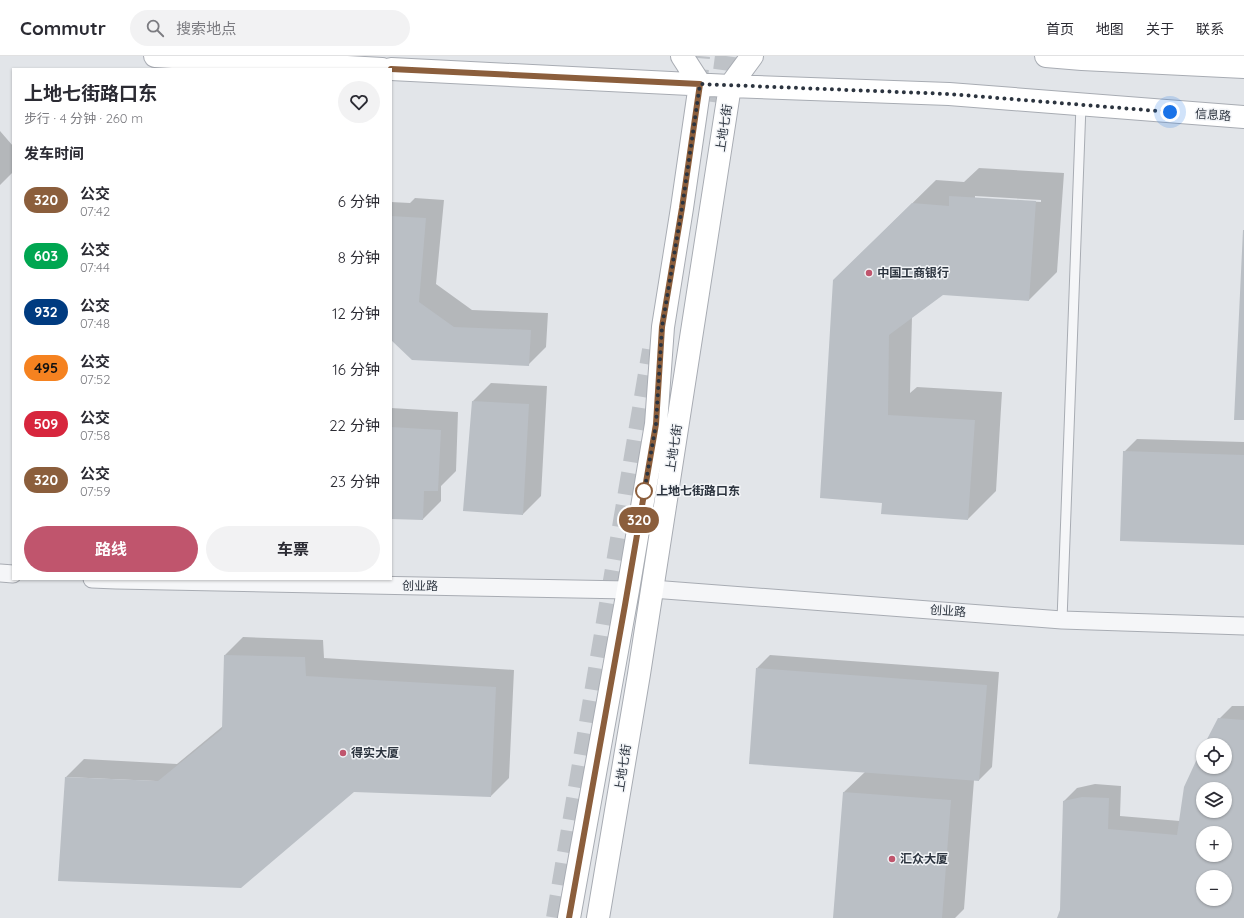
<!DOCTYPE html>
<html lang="zh">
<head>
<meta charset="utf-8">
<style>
	:root { --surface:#fff; --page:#f2f2f3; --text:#2b2b33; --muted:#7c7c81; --line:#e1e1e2; --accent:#c0556d }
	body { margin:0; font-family:Quicksand,"Noto Sans SC",sans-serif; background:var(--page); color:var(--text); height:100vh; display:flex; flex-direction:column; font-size:15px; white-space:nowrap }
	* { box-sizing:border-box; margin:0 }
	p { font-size:13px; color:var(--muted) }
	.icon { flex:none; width:22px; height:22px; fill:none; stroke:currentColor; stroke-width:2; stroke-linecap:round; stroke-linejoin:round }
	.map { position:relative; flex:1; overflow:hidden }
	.side { position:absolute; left:12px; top:12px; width:380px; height:512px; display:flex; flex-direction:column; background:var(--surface); border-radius:0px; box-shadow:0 1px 3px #0004 }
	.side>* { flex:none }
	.badge { padding:0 8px; border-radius:13px; font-size:14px; line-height:26px }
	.fabs { position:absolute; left:1196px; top:682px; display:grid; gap:8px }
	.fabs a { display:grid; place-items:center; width:36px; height:36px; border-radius:50%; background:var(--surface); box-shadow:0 1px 3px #0004; font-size:20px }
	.you { position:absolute; width:20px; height:20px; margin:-10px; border:3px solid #fff; border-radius:50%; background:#1a73e8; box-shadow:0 0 0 6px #1a73e833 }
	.map>.badge { position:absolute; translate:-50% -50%; box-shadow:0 0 0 2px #fff }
	h2 { padding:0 12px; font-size:15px; line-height:36px }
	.round { display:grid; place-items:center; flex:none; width:42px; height:42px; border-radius:21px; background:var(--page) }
	.headline { display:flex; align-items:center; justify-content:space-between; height:68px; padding:0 12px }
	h1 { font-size:19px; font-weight:700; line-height:30px }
	.primary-button { display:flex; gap:8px; margin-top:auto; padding:8px 12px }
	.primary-button a { flex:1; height:46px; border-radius:24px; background:var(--accent); color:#fff; font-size:16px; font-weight:700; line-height:46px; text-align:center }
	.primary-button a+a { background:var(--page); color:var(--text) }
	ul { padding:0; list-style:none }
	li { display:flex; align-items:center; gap:12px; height:56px; padding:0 12px }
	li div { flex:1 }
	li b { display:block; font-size:15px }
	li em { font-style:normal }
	li .badge { min-width:44px; font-weight:700; text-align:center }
	header { display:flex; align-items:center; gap:24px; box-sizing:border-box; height:56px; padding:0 20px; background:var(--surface); border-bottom:1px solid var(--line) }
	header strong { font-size:19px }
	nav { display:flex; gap:22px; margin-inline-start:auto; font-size:14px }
	.search { width:280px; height:36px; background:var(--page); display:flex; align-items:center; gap:10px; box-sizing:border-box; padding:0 14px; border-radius:22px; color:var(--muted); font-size:15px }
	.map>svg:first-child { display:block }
	.shadow { fill:#0003; fill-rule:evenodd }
	.building { fill:#babfc5; fill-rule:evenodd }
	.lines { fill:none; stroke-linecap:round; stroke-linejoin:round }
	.secondary-tunnel { stroke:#bec2c7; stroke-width:22; stroke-dasharray:22 11; stroke-linecap:butt }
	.service-casing { stroke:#a8acb3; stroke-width:11 }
	.minor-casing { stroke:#a8acb3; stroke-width:19 }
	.secondary-casing { stroke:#a8acb3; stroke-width:24 }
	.service { stroke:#f5f6f8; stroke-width:9 }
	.minor { stroke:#f5f6f8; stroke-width:17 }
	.secondary { stroke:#fff; stroke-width:22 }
	.line-casing { stroke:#fff; stroke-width:9 }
	.line { stroke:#8b5e3c; stroke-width:6 }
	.walk { stroke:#2c343f; stroke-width:4; stroke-dasharray:0 7.2 }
	.poi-dot { fill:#c0556d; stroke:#f2f4f7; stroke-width:1.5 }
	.stop-dot { fill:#fff; stroke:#8b5e3c; stroke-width:2 }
	.labels { text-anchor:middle; stroke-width:3; stroke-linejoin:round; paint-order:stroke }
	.street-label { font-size:12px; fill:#2c343f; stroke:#f2f4f7 }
	.poi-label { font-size:12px; font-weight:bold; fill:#2c343f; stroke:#f2f4f7; text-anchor:start }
	.stop-label { font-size:12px; font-weight:bold; fill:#2c343f; stroke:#f2f4f7; text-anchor:start }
</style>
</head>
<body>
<header>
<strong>Commutr</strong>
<div class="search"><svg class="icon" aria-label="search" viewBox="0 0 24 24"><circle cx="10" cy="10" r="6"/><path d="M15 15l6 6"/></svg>搜索地点</div>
<nav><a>首页</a><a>地图</a><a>关于</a><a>联系</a></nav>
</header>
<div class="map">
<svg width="1244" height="862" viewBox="0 0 1244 862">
	<rect width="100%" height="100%" fill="#e2e5e9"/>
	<path class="shadow" d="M0,75l13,15v26l-13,13z
		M979,112l85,5 -7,99 -28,28 -87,-6 -30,23 -2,76 7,-6 85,5 -6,99 -28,28 -85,-17 -49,-222 102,-100 28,2zM975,140l66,4v2l-66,-4z
		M415,142l29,2 -8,84 36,26 76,3 -2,34 -18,18 -137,-26v-137l19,1z
		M491,327l56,3 -6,110 -18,18 -50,-113z
		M391,352l67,4 -2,59 -15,15v15l-18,18 -32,-1z
		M1137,383l107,3v102l-120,-92z
		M243,581l80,3 1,18 190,12 -5,108 -18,18 -425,-19 18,-18 93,5 46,-38 2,-71z
		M770,599l229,17 -7,95 -13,13h-5l-10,129 -9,9h-121l10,-126 21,-20 -108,-104z
		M1232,650h12v212h-186l3,-8 3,-109 13,-13 18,-4 26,2 -1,30 60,5 23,-73v19h22v-22h-20l14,-26zM1203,733h22v22h-22zM1203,777h22v22h-22zM1203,821h22v22h-22z"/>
	<path class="building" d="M949,140l87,5 -7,100 -86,-6 -54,40 -1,80 87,5 -7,100 -87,-6 1,-11 -62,-5 13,-218 79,-77 37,3z
		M391,160l35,2 -7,84 35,25 77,3 -2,36 -117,-6 -21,-20z
		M1243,174h1v190h-10z
		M472,345l57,3 -6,111 -60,-4z
		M391,371l50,3 -3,61h-14l-1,29 -32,-1z
		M1123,395l121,4v90l-124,-4z
		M224,599l81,2 1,19 190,11 -5,110 -137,-5 -113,96 -183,-7 7,-104 93,4 64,-52z
		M756,612l231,17 -8,96 -230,-17z
		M1218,662l26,2v198h-187l3,-8 3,-109 19,-4 27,1 -1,31 69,6 7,-48 19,-41v21h22v-22h-21zM1203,733h22v22h-22zM1203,777h22v22h-22zM1203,821h22v22h-22z
		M843,736l108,8 -9,118h-109z"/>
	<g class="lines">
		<path class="secondary-tunnel" d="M696,35l3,-35
			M720,47l6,-47
			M557,862l96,-568"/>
		<defs>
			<path id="service" d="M1062,564l19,-515"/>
			<path id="minor" d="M0,517l13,1
				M92,523l24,1 512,10
				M652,533l410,31 182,6"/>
			<path id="secondary" d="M155,0l227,13
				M1046,0l36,3 162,8
				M391,13l339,17 219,8 295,23
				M569,862l59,-328 28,-166 7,-97 19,-119 18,-124 -18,-28
				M598,862l41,-244 91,-588 22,-30"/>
		</defs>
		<use href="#service" class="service-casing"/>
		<use href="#minor" class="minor-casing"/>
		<use href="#secondary" class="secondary-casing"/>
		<use href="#service" class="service"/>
		<use href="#minor" class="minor"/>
		<use href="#secondary" class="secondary"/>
	</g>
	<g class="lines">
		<defs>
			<path id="line" d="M391,13l309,15 -18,124 -20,119 -6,97 -31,181 -56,313"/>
		</defs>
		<use href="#line" class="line-casing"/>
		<use href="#line" class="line"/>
		<path class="walk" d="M644,435v2l12,-69 6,-97 20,-119 18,-124 249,10 221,18"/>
	</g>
	<g class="poi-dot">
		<circle cx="869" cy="217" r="4"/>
		<circle cx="343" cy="697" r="4"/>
		<circle cx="892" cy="803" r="4"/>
	</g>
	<circle class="stop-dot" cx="644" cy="435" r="8"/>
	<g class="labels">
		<g class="street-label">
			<text transform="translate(1213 59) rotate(4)" y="4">信息路</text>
			<text transform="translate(724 72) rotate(-81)" y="4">上地七街</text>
			<text transform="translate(674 392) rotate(-81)" y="4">上地七街</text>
			<text transform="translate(420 530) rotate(1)" y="4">创业路</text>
			<text transform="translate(948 555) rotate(4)" y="4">创业路</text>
			<text transform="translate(623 712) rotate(-81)" y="4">上地七街</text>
		</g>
		<g class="poi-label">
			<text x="877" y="221">中国工商银行</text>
			<text x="351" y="701">得实大厦</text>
			<text x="900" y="807">汇众大厦</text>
		</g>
		<g class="stop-label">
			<text x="656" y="439">上地七街路口东</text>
		</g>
	</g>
</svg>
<div class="fabs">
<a><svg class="icon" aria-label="locate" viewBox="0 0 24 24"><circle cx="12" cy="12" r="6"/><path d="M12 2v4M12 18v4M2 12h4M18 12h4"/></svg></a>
<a><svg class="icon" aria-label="layers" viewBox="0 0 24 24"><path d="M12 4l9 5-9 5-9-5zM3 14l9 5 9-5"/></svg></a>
<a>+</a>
<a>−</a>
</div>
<div class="you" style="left:1170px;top:56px"></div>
<b class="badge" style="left:639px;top:464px;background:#8b5e3c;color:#fff">320</b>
<section class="side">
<div class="headline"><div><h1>上地七街路口东</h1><p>步行 · 4 分钟 · 260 m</p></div><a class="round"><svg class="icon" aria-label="heart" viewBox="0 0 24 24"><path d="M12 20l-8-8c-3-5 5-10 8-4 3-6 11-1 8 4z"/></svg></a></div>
<h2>发车时间</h2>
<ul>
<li><span class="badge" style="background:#8b5e3c;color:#fff">320</span><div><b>公交</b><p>07:42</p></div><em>6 分钟</em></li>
<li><span class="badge" style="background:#00a651;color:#fff">603</span><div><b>公交</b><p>07:44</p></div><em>8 分钟</em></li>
<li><span class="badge" style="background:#003b80;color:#fff">932</span><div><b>公交</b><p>07:48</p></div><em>12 分钟</em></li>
<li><span class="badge" style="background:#f58220;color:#111">495</span><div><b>公交</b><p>07:52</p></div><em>16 分钟</em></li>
<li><span class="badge" style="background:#d7263d;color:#fff">509</span><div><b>公交</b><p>07:58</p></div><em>22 分钟</em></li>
<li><span class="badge" style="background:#8b5e3c;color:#fff">320</span><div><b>公交</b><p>07:59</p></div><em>23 分钟</em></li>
</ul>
<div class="primary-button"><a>路线</a><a>车票</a></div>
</section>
</div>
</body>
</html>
